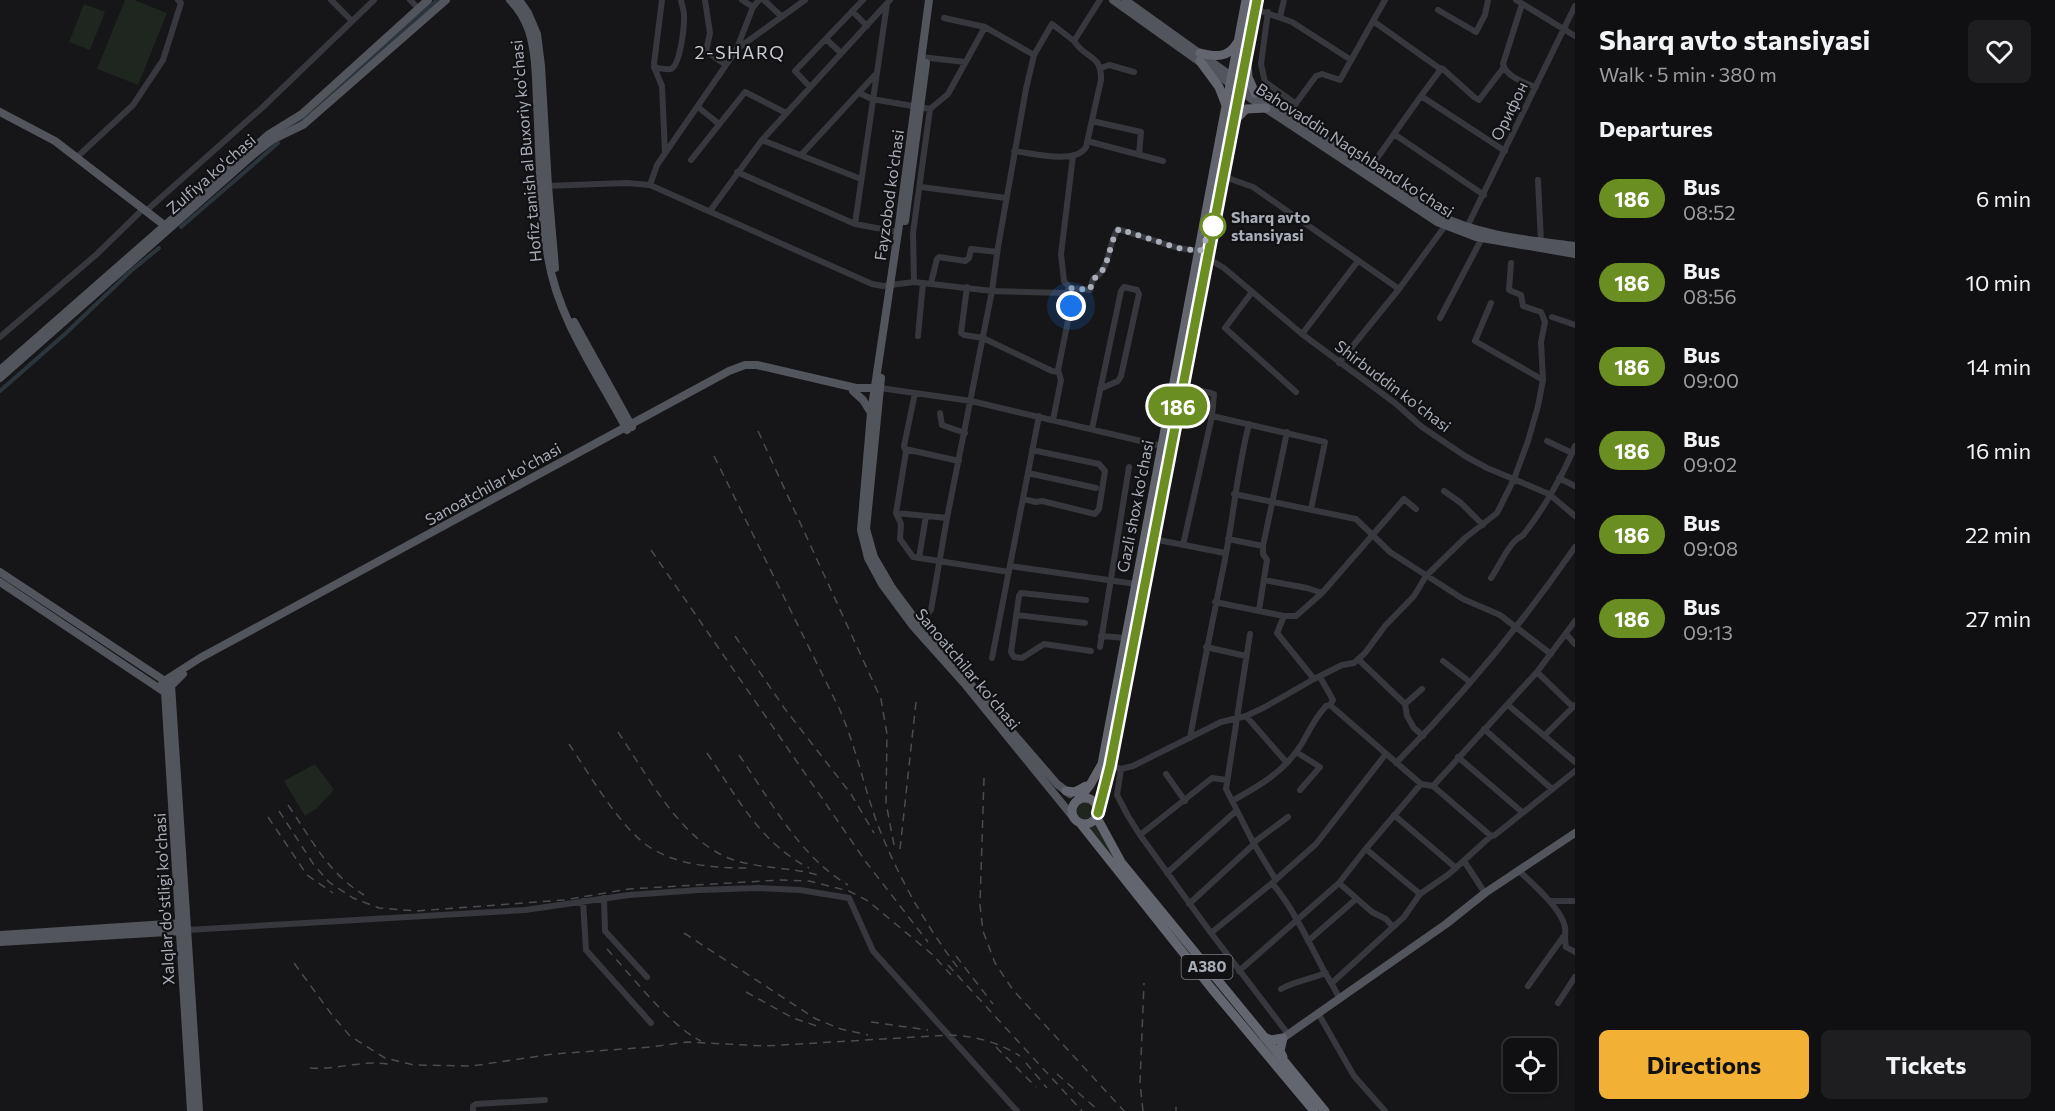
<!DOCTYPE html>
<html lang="en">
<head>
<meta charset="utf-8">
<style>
	:root { --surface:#101012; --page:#1e1e20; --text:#f1f3f6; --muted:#9c9d9f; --line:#303032; --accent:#f2b134 }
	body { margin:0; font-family:Commissioner,sans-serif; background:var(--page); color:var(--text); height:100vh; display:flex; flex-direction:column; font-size:22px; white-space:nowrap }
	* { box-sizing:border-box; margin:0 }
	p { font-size:20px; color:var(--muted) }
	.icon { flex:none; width:33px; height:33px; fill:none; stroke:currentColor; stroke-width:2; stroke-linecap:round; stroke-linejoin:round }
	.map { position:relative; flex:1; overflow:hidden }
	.panel { display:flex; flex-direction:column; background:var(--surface); width:480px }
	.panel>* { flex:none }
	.badge { padding:0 12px; border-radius:20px; font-size:21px; line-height:39px }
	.fabs { position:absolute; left:1503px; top:1038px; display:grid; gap:12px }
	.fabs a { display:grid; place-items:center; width:54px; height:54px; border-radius:9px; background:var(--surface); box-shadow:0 2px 4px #0004,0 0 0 2px var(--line); font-size:30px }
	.you { position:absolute; width:30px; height:30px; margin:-15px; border:4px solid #fff; border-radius:50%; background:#1a73e8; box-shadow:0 0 0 9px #1a73e833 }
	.map>.badge { position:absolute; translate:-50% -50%; box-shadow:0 0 0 3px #fff }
	h2 { padding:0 24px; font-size:22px; line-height:54px }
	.round { display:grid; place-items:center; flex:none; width:63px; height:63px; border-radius:9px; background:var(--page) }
	.headline { display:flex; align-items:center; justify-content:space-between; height:102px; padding:0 24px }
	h1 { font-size:28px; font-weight:700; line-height:45px }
	.primary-button { display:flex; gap:12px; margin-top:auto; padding:12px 24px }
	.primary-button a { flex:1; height:69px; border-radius:9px; background:var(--accent); color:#111; font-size:24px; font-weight:700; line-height:69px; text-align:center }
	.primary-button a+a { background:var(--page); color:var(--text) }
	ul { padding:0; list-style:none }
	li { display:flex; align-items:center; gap:18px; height:84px; padding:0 24px }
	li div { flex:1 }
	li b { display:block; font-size:22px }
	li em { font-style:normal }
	li .badge { min-width:66px; font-weight:700; text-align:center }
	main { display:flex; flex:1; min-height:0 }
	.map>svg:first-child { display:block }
	.green { fill:#1e261f }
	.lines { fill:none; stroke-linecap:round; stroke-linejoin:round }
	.canal { stroke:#2c353c; stroke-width:4 }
	.minor { stroke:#37383d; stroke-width:6 }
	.major { stroke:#53555c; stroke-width:8 }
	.highway { stroke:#63666e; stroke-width:9 }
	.rail { stroke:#4a4c52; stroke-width:1.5; stroke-dasharray:8 6; stroke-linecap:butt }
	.line-casing { stroke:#fff; stroke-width:14 }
	.line { stroke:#6b8e23; stroke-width:9 }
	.walk { stroke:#a8adb8; stroke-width:6; stroke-dasharray:0 10.8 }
	.stop-dot { fill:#fff; stroke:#6b8e23; stroke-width:3 }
	.labels { text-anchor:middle; stroke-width:4.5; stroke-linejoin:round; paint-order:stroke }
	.shield { fill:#111113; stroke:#7b7e86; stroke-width:1.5 }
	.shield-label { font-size:15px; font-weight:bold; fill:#a8adb8 }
	.street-label { font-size:16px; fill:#a8adb8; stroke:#111113 }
	.stop-label { font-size:16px; font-weight:bold; fill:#a8adb8; stroke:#111113; text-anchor:start }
	.neighbourhood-label { font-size:18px; letter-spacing:1.5px; fill:#c9ccd4; stroke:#111113 }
</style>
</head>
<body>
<main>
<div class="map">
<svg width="1575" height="1111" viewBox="0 0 1575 1111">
	<rect width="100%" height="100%" fill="#161618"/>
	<path class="green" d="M125,0h9l33,13 -29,72 -41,-16z
		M84,4l21,8 -15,38 -21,-8z
		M315,764l19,26 -18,19 -11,7 -21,-35z
		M1076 811a9 9 0 1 1 18 0a9 9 0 1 1-18 0Z
		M1097,824l192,250 -202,-247z"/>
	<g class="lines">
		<path class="canal" d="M288,129l12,-8 16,-14 121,-107
			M181,227l97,-84
			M0,391l65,-57 67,-64 27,-22"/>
		<path class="minor" d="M331,0l20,20
			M410,0l8,8
			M662,0l-8,64 2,4c4,0 12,2 15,1 9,-4 13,-40 13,-50 1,-6 -2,-13 -3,-19
			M705,0l5,33 -4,18 20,14
			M742,0l11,7
			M764,0l17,16
			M1385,0l-12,21 66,47 4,1 31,28 5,3 25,-33
			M1516,0l59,36
			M1522,4l-19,60c3,13 22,19 33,23
			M1255,9l37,13 59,38
			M1438,10l38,22 9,-17 3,-15
			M852,11l15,15
			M1268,12l-7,52 4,18 31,22
			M1280,17l4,-17
			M944,18l41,9
			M826,39l15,14
			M737,48l16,-41 6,-7
			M921,57l44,5
			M654,67l8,19 3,67
			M1101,68l8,-3 25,7
			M1441,69l-20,27 84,55
			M810,87l-15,-16 68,-71
			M859,93l13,6 58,10
			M698,107l21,17
			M1288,114l28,-38 6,-2 18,6 33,-59
			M1092,121l49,11 -2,23
			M1394,134l27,-38
			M762,140l99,39
			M1087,141l76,20
			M1014,151c17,2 62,14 72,-4l15,-67c1,-26 -16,-21 -27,-39
			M801,155l74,-80
			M76,158l57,-53 30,-45 18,-57 -3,-3
			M691,160l54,-68 41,21
			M1373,164l21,-30 90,61
			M737,172l118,52 43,8
			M1222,176l31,11 146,102
			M1538,180l3,62
			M650,185l7,-20 80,-116 68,-49
			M545,186l82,-3 23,2 222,99 11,2 31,-4 78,9 74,2 4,-5 20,2 3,-11c18,-9 14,-35 25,-50l60,19 22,3
			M921,187l85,11
			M147,210l117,-104 110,-106
			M710,211l52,-71 128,-140
			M855,224l32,-220
			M1467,227l108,-221
			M1207,258l17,10 78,66 93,69 27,24 43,29 22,12 62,26 26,22
			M914,282l-1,-49 17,-124 18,-15 37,-67 49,28
			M931,283l6,-24 2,-2 26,4 4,-3 2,-9 26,3
			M967,287l-6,46 3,2 19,3 69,33 6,1
			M1070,288l-6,-7 -3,-27 12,-98
			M1252,292l-27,36 71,64
			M1491,303l-16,38 68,39
			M1552,317l23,8
			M1440,318l42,-80
			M1302,334l56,-73
			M918,336l5,-53
			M0,337l97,-83 43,-42
			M1339,363l60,-74 46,-63
			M880,388l91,13 191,45
			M915,393l-11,53 2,6 -10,61 5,11 -1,15 13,18 96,15
			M940,413l2,12 23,8
			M1212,416l113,26 -14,67
			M1053,420l8,-40 -3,-10 13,-64 1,-10 -4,-6
			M1092,429l29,-138 3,-4 13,3 2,4 -18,82 -3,5 -18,8
			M1547,441l25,12
			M905,449l54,12
			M1028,473l68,15
			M1559,478l16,8
			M1444,491l17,12 22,22
			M1234,494l122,25 34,33 73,47 37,16 51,39
			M1023,499l13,3 6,-1 53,13 4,-5 6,-38 -6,-7 -67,-14
			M896,513l51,5
			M1153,539l72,14
			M1228,539l35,7
			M1183,545l29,-129 2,-22 -3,-1 -25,-5
			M919,558l7,-42
			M1010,566l126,18
			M1491,578c7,-10 16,-31 26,-39 2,-2 5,-2 7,-5 19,-24 39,-59 51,-88
			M1264,580l43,8 15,5
			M1086,600l-65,-7 -2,3 -8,56 3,5 8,1 22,-14 47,7
			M1215,602l69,14 -7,17 37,46
			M1259,610l8,-50 -4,-6v-8l24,-114
			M1016,615l69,8
			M1284,616h12l26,-23 82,-94 12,10
			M918,623l13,-13 16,-92 45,-227 6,-44 28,-158 8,-34 18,-31 22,17 26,-41
			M1250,634l-24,155 28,55 22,36
			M1566,634l9,10
			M1101,636l25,2
			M1100,647l29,-180
			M1206,647l40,9
			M992,658l47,-242
			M1358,659l47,45 2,12 7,12 9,8
			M1443,661l27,21
			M1537,672l36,35
			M1320,677l13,23 -3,5 91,79 12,2 58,50
			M1405,704l17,-15
			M1508,705l67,57
			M1246,716l41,47
			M1484,729l68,60
			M1544,736l31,-31
			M1190,738c10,-55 21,-109 32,-164 11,-49 14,-100 27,-150
			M1296,752l24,15 -20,23
			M1458,757l64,55
			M1396,763c65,-66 126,-139 179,-216
			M1110,766l11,3 12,-3 88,-44 25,-6 19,-9 49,-28 28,-14 12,-2 11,-10 20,-27 29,-30 12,-20 39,-38 32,-25 17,-34 14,-38 10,-35 5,-26 -2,-38 4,-20 -4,-10 -18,-6 -2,-11 -12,-5 2,-27
			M1121,769l-4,26 11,21 12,19 71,98
			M1166,774l19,27
			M1433,786l104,-114 38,-51
			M1232,801c27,-15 52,-29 69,-56 9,-15 13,-26 25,-39l4,-1
			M1394,815l62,53
			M1140,835l72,-57 15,2
			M1253,843l35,-26
			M1366,849l54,45
			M1464,861l21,32
			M1519,871c13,12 44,39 46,57 1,7 -1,10 1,19l9,5
			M1167,873l69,-62
			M1272,883c21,25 34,54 49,82 6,13 12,19 18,33
			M1339,883l33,29 14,7 7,8
			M604,898l1,33 42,46
			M583,901l3,49 65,73
			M1550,901h25
			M1189,904l65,-60
			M187,930l338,-20 104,-15 70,-5 59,-2 42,2 49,8 24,53 144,160
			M1308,941l48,-42
			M1239,971l100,-88 25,-32 57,-67
			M1333,982l71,-65 16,-23 29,-20 42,-38 4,-1 80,-64
			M1528,986l35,-49
			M1281,989c14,-8 30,-10 45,-16
			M1558,1003l17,-26
			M1318,1013l36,63 31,35
			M1288,1034l-77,-101 61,-50 44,-39 69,-89
			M473,1111v-5l3,-2 69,-4"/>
		<path class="major" d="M510,0c9,9 15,19 19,31 7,22 7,48 8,72 3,51 2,103 11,154 10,63 50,117 79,173
			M519,0l9,13 9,21 4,32 7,120 7,82
			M929,0l-31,232 -27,181 -10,117 7,28 14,26 31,42 51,57 109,134
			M1113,0l140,100 184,122 39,15 99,17
			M1125,0l130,93 182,121c42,22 92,26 138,32
			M0,112l55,29 113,87
			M905,221l21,-158
			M574,322l58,105
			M0,370l268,-235 34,-21 126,-114
			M0,378l255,-225 17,-13 31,-15 143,-125
			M881,378l-15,151 8,28 18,31 26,35 139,161 13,10
			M853,391l10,9 8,13
			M0,572l171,113 28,426
			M0,582l163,109
			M159,688l5,-7 36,-23 529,-287 16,-6h12l99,23h21
			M165,692l18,-18
			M165,692l26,419
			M0,935l182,-12
			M0,942l184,-11
			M1283,1038l163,-114 39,-31 90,-60"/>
		<path class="highway" d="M1200,53c16,4 28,5 37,-10
			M1200,61l19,26 7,18
			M1247,64l1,13 7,16
			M1234,121l12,-12 20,-1
			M1066,791l9,1 11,-6
			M1072 811a13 13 0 1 1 26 0a13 13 0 1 1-26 0Z
			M1079,799l11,-14 12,-21 144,-764
			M1098,813l12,-47 147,-766
			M1097,818l24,44 204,249
			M1080,823l132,166 102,122
			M1264,1037l7,3 12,-2 -3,13 3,6"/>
		<path class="rail" d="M758,431l123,268 6,35 -1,69 9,47
			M714,456l125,252c16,36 24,75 37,112 20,53 48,103 82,148
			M651,550l215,312 62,80
			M735,636l50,73 66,85 23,39
			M618,732c30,44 64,111 116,128 29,9 59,7 87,16
			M569,744c21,31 47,77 76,100 28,21 68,24 102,24
			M707,753c31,45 52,89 102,115
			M739,755c32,46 60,101 109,130
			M984,778l-4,127 3,26 12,32 18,27 111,121
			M288,805c24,35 40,68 76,90
			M279,811l35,54 15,17 24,16 26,10 37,3 148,-11 65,-11 151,-9 29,1 40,10 19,10 65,54 18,20
			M268,817l39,58 26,18
			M900,849l16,-147
			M684,933l132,86 25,10 27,6
			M607,949c23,25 64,78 94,92
			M956,956l37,48
			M294,963l38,52 18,21 35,22 29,7 58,1 81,-12 98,-7 36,-5 78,4 185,-11c25,1 48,7 70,21
			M948,965l134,146
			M746,992l47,26 27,9
			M871,1022l57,8
			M996,1047l40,40
			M1026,1063l21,25
			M310,1068c26,2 51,-8 78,-4
			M1057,1074l42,37
			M1143,1111l-3,-28 4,-100
			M1176,1111v-4"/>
	</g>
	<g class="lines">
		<defs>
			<path id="line" d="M1098,813l12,-47 147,-766"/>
		</defs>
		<use href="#line" class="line-casing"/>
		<use href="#line" class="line"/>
		<path class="walk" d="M1071,306l1,-10 -4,-6 2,-2 20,2 3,-11c18,-9 14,-35 26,-50l59,19 22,3 13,-25"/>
	</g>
	<circle class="stop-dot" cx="1213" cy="226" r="12"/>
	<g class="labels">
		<rect class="shield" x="1181.5" y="955" width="51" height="24" rx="4.5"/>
		<g class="shield-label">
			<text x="1207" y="972">A380</text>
		</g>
		<g class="street-label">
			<text transform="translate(1509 111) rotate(-64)" y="6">Орифон</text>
			<text transform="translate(1355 150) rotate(33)" y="6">Bahovaddin Naqshband ko'chasi</text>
			<text transform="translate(526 151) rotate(-95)" y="6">Hofiz tanish al Buxoriy ko'chasi</text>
			<text transform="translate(211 174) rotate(-41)" y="6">Zulfiya ko'chasi</text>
			<text transform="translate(889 195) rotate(-82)" y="6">Fayzobod ko'chasi</text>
			<text transform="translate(1393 386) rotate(37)" y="6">Shirbuddin ko'chasi</text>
			<text transform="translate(493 484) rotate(-29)" y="6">Sanoatchilar ko'chasi</text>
			<text transform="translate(1135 506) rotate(-79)" y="6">Gazli shox ko'chasi</text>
			<text transform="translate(968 669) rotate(50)" y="6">Sanoatchilar ko'chasi</text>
			<text transform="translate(164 899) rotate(-93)" y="6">Xalqlar do'stligi ko'chasi</text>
		</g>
		<g class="stop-label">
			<text x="1231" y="223">Sharq avto<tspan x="1231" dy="18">stansiyasi</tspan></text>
		</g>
		<g class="neighbourhood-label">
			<text x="740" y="59">2-SHARQ</text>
		</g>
	</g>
</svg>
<div class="fabs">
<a><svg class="icon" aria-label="locate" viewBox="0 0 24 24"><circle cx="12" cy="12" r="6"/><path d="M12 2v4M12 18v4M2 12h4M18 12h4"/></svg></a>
</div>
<div class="you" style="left:1071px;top:306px"></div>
<b class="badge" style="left:1178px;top:406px;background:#6b8e23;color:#fff">186</b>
</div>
<section class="panel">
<div class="headline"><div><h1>Sharq avto stansiyasi</h1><p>Walk · 5 min · 380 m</p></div><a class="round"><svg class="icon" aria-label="heart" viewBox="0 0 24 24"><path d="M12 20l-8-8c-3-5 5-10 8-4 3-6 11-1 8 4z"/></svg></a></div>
<h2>Departures</h2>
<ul>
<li><span class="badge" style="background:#6b8e23;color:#fff">186</span><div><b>Bus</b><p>08:52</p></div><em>6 min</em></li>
<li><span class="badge" style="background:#6b8e23;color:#fff">186</span><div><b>Bus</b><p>08:56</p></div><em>10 min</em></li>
<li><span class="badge" style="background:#6b8e23;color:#fff">186</span><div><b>Bus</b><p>09:00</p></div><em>14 min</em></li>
<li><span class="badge" style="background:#6b8e23;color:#fff">186</span><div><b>Bus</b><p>09:02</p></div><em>16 min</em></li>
<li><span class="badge" style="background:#6b8e23;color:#fff">186</span><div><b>Bus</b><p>09:08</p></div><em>22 min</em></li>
<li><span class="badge" style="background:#6b8e23;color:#fff">186</span><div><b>Bus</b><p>09:13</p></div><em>27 min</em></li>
</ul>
<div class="primary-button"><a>Directions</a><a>Tickets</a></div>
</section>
</main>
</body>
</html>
